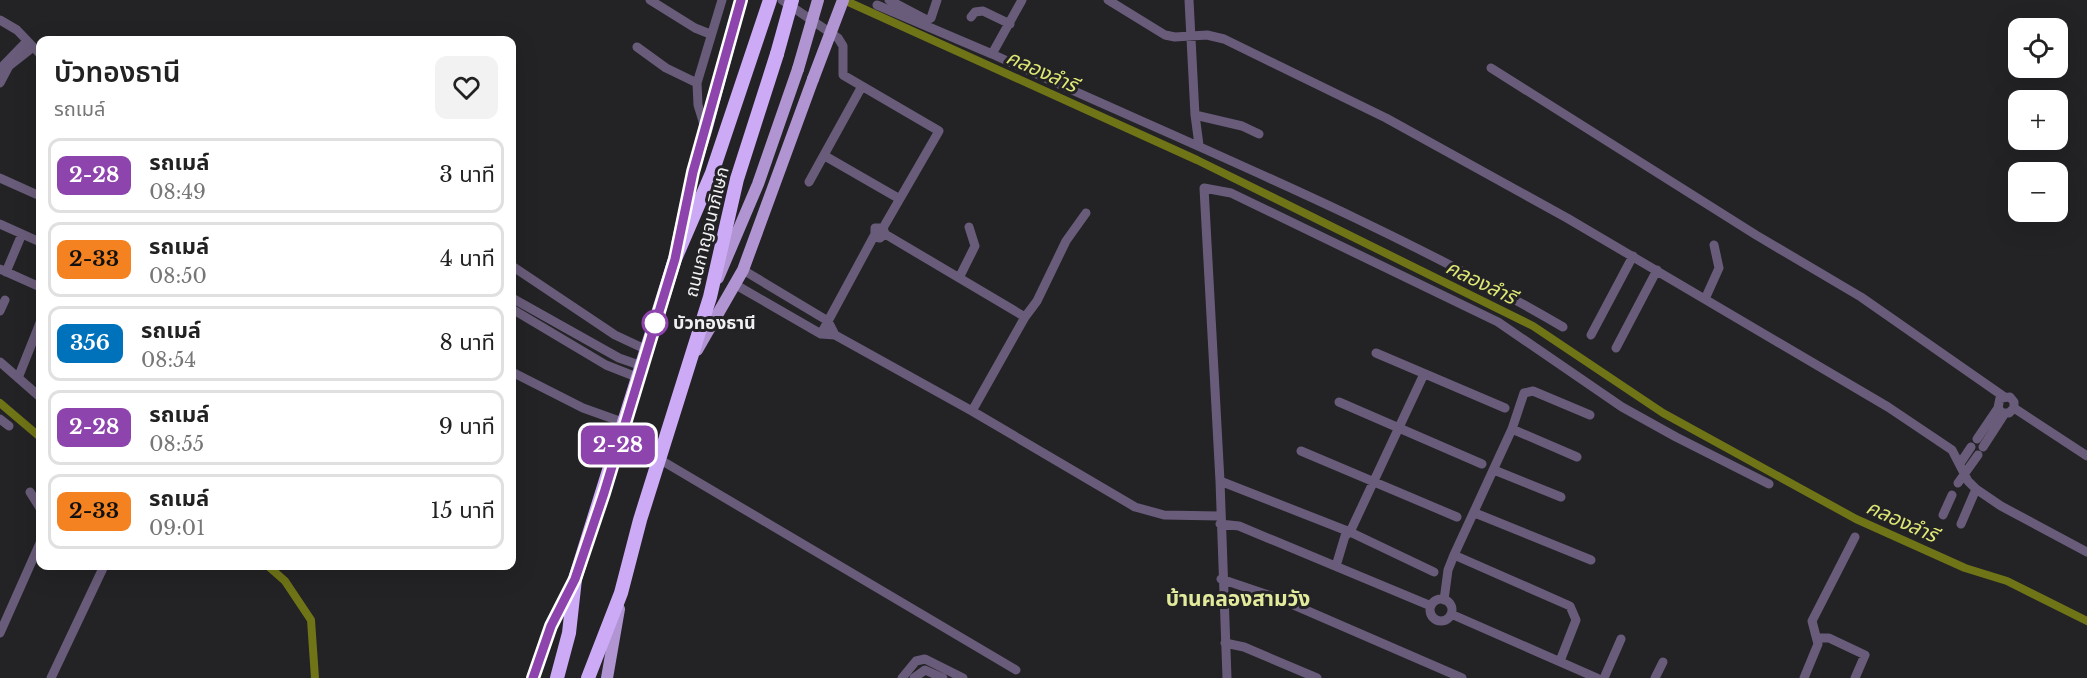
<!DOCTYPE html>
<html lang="th">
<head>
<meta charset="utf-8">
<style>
	:root { --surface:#fff; --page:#f2f2f2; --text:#222; --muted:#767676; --line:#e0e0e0 }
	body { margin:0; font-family:"Libre Baskerville","Noto Sans Thai",serif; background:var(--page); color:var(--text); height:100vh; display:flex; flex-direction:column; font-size:22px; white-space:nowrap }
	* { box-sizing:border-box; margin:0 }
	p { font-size:20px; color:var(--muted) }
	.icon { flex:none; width:33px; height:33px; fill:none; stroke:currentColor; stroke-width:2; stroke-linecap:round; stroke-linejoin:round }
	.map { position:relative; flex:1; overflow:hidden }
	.drawer { position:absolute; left:36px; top:36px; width:480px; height:534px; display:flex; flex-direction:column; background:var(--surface); border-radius:12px; box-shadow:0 6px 24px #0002 }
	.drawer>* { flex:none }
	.badge { padding:0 12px; border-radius:9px; font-size:21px; line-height:39px }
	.fabs { position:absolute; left:2008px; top:18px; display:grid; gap:12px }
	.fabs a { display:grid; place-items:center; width:60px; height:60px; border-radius:12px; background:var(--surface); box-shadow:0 6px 24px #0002; font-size:30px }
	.map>.badge { position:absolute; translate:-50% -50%; box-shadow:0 0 0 3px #fff }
	.round { display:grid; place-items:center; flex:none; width:63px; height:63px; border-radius:12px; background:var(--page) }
	.head { display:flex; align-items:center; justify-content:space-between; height:102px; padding:0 18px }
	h1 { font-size:28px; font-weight:600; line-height:45px }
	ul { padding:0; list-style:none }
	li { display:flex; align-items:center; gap:18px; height:75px; margin:0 12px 9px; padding:0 6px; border:3px solid var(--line); border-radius:12px }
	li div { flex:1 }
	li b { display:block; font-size:22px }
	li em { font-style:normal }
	li .badge { min-width:66px; font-weight:700; text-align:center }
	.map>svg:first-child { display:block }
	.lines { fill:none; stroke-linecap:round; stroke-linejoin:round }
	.canal { stroke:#6f7417; stroke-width:8 }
	.minor { stroke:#695c7a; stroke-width:9 }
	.major { stroke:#b194d2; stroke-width:12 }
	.highway { stroke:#cdaaf6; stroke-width:14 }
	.major-bridge { stroke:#b194d2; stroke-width:12 }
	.highway-bridge { stroke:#cdaaf6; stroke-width:14 }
	.line-casing { stroke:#fff; stroke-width:14 }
	.line { stroke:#8e44ad; stroke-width:9 }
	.stop-dot { fill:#fff; stroke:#8e44ad; stroke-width:3 }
	.labels { text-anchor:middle; stroke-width:6; stroke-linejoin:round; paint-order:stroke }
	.street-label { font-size:18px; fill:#f1f0f2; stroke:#232225 }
	.stop-label { font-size:18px; font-weight:bold; fill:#f1f0f2; stroke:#232225; text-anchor:start }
	.water-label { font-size:20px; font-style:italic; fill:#dfe874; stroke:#232225 }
	.quarter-label { font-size:21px; font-weight:bold; fill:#e2ea9b; stroke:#232225 }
</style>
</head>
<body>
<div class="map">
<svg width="2087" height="678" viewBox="0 0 2087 678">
	<rect width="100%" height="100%" fill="#232225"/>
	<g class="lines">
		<path class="canal" d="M844,0l353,160 336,166 130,87 193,106 109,49 42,13 80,40
			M0,403l40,34
			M268,566l17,15 26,39 4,58"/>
		<path class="minor" d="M650,0l45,28 15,6
			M782,0l56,38 5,8v29l96,56 -56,97 2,6 -5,4 -5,-1v-9h8
			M889,0l38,20 4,-2 6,-18
			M1108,0l57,35 10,2 32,-2 17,4 162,79 181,100 321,189 64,43 16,31 8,8 25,17 86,46
			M1189,0l6,115 4,30
			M877,5l115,49 30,-54
			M971,17l4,-5 8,-1 27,13
			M0,20l17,10 23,24
			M637,47l29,21 31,15
			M992,54c192,88 388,166 571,273
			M1491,68l265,167 105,62 142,99
			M0,69l27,-28
			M0,83l9,-17 23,-18
			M1195,115l47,11 17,8
			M706,131l-8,-26 -1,-22 25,-83
			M825,156l73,42
			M0,178l40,18
			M809,182l52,-94
			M0,224l40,18
			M885,234l140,83 -53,94
			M512,266l103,69 32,15
			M0,269l40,18
			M743,270l85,51 7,14
			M6,272l16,-38
			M959,278l16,-32 -6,-19
			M736,285l85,49 14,1 137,76 163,96 29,8 55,1
			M512,298l107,60 23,8
			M1705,299l14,-31 -5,-23
			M512,309l94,56 33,13
			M0,311l5,-11
			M1025,317l12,-16 29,-60 20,-28
			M821,334l53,-98
			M1591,335l42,-79
			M1616,348l41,-78
			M1376,353l129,55
			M0,362l40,35
			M512,372l71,36 42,15
			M18,378l22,-55
			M1339,402l143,62
			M2014,408l73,48
			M0,419l9,7
			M1512,429l65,28
			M1977,439l21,-31 2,-10 10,-1 4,5v6l-5,5h-7l-4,-5
			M1983,447l22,-34
			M1301,451l156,66
			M659,459l357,211
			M1961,462l10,-15
			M1494,470l67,27
			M1220,481l130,51 84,40
			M1958,483l20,-28
			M30,492l10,16
			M1475,513l116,47
			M1943,515l9,-20
			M1220,524l19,2 192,80
			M1961,524l15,-35
			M1454,555l116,51 6,14 -16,41
			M1336,566l9,-30 5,-4 74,-158
			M1221,579l59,20 182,79
			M1430 610a11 11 0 1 1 22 0a11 11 0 1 1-22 0Z
			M1444,600l4,-30 6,-15 58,-126 12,-36 9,-2 57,24
			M1451,614l146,64
			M0,633l40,-90
			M1817,638h12l36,17 -10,23
			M1225,643l19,4 73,31
			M51,678l53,-112
			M902,678l14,-17 9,-2 38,19
			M914,678l11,-8 18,8
			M1227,678l-7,-197 -16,-293 27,5 267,129 124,85 54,30 93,47
			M1604,678l17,-39
			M1655,678l8,-16
			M1804,678l14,-34 -6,-23 43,-84"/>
		<path class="major" d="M677,245l16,-73 13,-41 35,-131
			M718,278l40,-94 40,-115
			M697,350l46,-80 70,-191
			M533,678l18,-52 23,-43
			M607,678l12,-69"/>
		<path class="highway" d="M557,678l12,-45 6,-54 100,-320 37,-86 58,-173
			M588,678l33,-85 19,-73 70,-223 27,-118 40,-125"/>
		<path class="major-bridge" d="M798,69l20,-69
			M813,79l30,-79"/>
		<path class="highway-bridge" d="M777,54l15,-54"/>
	</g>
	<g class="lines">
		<defs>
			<path id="line" d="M533,678l18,-52 24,-47 29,-86 71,-234 18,-87 48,-172"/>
		</defs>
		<use href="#line" class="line-casing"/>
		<use href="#line" class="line"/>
	</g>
	<circle class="stop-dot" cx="655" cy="323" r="12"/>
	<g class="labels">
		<g class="street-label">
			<text transform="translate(707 232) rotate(-76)" y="6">ถนนกาญจนาภิเษก</text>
		</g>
		<g class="stop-label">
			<text x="673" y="329">บัวทองธานี</text>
		</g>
		<g class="water-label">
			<text transform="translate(1042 71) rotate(24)" y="7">คลองลำรี</text>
			<text transform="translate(1481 282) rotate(26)" y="7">คลองลำรี</text>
			<text transform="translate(1902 521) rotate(24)" y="7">คลองลำรี</text>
		</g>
		<g class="quarter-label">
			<text x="1238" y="606">บ้านคลองสามวัง</text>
		</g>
	</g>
</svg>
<div class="fabs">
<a><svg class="icon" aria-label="locate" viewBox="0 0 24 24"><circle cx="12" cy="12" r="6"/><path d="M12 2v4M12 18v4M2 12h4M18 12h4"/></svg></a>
<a>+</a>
<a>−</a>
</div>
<b class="badge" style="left:618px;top:445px;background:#8e44ad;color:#fff">2-28</b>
<section class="drawer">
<div class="head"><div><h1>บัวทองธานี</h1><p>รถเมล์</p></div><a class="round"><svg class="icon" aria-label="heart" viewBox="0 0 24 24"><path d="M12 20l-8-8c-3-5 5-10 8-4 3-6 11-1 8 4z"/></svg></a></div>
<ul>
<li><span class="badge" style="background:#8e44ad;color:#fff">2-28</span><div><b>รถเมล์</b><p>08:49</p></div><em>3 นาที</em></li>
<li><span class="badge" style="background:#f58220;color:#111">2-33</span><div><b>รถเมล์</b><p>08:50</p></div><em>4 นาที</em></li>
<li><span class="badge" style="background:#0072bc;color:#fff">356</span><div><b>รถเมล์</b><p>08:54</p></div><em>8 นาที</em></li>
<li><span class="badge" style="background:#8e44ad;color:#fff">2-28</span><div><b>รถเมล์</b><p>08:55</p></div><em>9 นาที</em></li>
<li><span class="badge" style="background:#f58220;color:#111">2-33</span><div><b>รถเมล์</b><p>09:01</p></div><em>15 นาที</em></li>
</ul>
</section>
</div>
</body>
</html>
